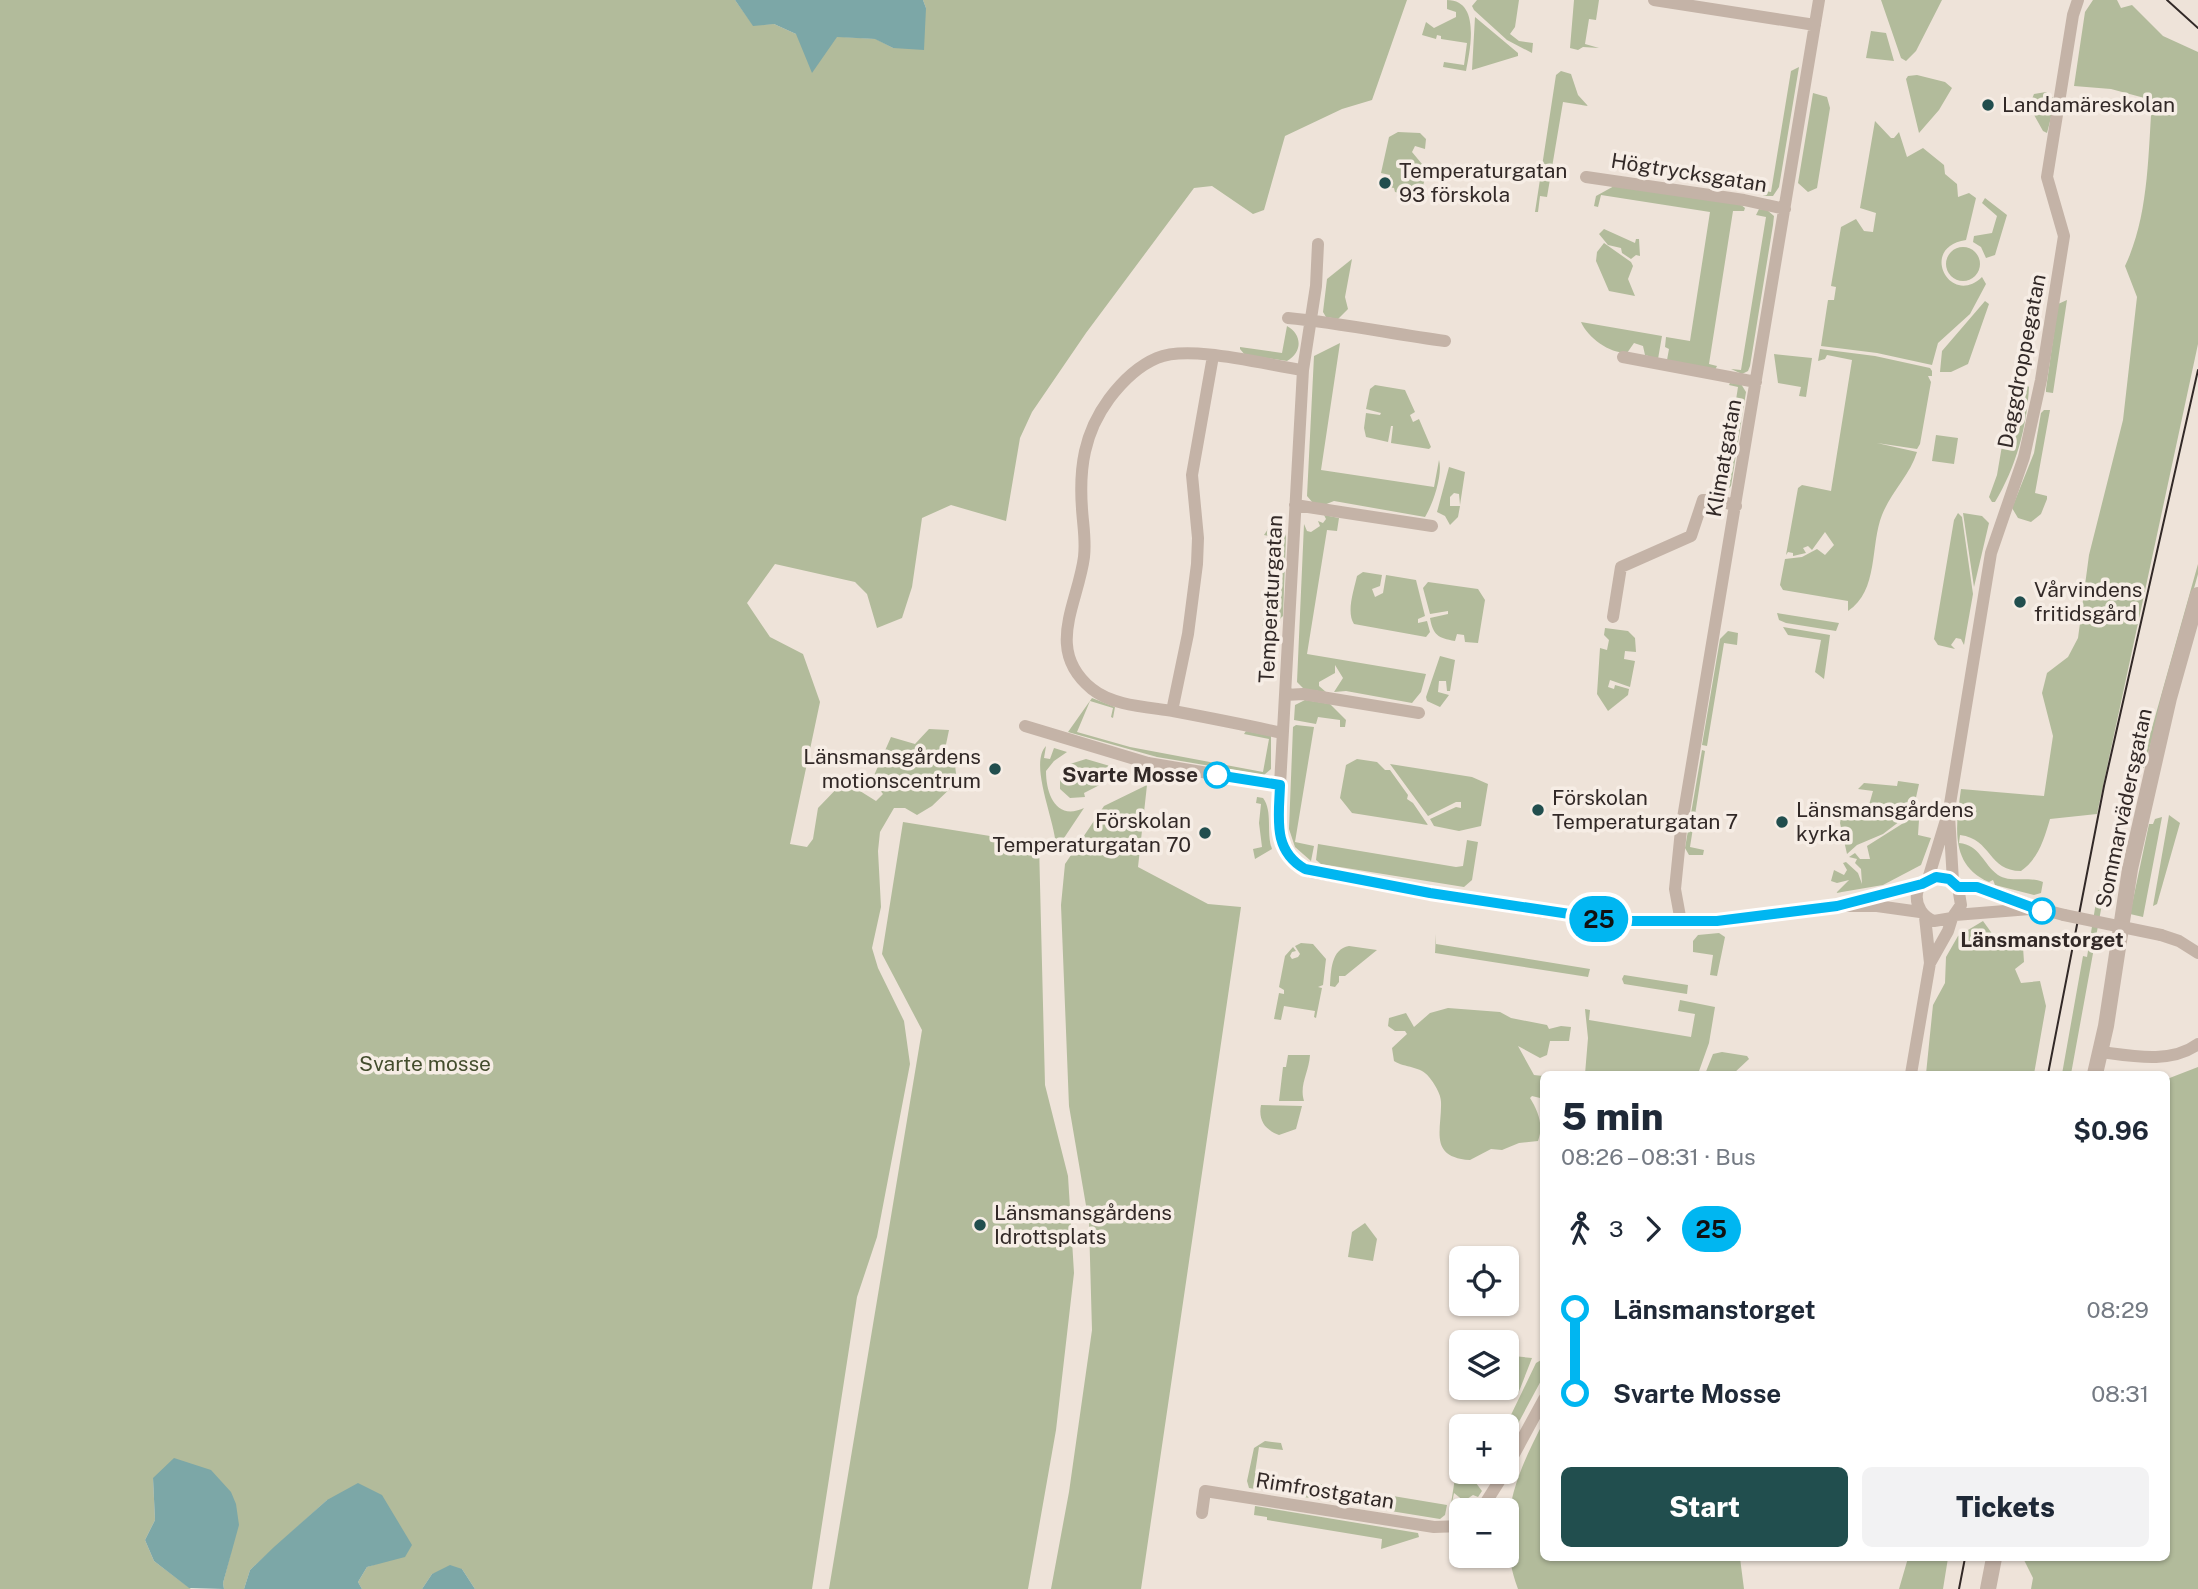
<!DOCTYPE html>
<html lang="en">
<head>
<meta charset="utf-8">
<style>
	:root { --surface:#fff; --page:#f2f2f3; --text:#1f2937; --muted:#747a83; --accent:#214e4e }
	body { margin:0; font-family:"Public Sans",sans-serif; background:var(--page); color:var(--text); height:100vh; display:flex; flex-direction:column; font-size:26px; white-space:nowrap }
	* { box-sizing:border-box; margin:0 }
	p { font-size:23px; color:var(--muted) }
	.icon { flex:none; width:38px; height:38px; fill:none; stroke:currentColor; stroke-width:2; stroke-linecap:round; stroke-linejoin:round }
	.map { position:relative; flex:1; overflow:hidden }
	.drawer { position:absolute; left:1540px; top:1071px; width:630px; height:490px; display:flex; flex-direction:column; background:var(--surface); border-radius:10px; box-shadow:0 2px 5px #0004 }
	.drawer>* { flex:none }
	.badge { padding:0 14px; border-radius:23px; font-size:24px; line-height:46px }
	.tools { position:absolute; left:1449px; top:1246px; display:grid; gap:14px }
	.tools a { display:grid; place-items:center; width:70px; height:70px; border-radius:10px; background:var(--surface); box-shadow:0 2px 5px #0004; font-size:35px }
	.map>.badge { position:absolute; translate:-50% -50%; box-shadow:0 0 0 4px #fff }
	.legs { display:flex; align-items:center; gap:10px; height:77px; padding:0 21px; font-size:23px }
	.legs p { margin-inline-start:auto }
	.head { display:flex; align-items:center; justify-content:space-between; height:119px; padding:0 21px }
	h1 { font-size:38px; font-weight:800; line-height:52px }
	.primary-button { display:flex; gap:14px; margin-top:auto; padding:14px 21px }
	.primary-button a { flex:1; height:80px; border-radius:10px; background:var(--accent); color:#fff; font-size:28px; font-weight:800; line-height:80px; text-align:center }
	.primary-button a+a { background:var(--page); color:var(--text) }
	ul { padding:0 21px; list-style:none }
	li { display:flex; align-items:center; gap:24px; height:84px; font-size:26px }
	li i { display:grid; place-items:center; width:10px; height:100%; margin:0 9px; background:currentColor }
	li i::after { content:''; width:18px; height:18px; margin:-9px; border:5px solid; border-radius:50%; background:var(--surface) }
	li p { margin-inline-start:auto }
	li:first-child i { background:linear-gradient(#0000 50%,currentColor 0) }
	li:last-child i { background:linear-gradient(currentColor 50%,#0000 0) }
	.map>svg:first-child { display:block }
	.green { fill:#b2bb9b }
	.water { fill:#7ca7a7 }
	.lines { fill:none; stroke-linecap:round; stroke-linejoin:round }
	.minor { stroke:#c4b3a7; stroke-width:12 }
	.tertiary { stroke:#c4b3a7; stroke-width:16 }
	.tram { stroke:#322927; stroke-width:2 }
	.minor-bridge { stroke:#c4b3a7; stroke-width:12 }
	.line-1-casing { stroke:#fff; stroke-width:16 }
	.line-1 { stroke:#00b6f1; stroke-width:10 }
	.poi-dot { fill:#214e4e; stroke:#f6ede5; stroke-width:2.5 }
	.stop-1-dot { fill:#fff; stroke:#00b6f1; stroke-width:3.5 }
	.labels { text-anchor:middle; stroke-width:7; stroke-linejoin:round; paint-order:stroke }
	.poi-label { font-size:21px; fill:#322927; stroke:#f6ede5; text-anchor:start }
	.street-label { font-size:21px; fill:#322927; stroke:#f6ede5 }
	.stop-label { font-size:21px; font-weight:bold; fill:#322927; stroke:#f6ede5; text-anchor:end }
	.park-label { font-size:21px; fill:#434d2d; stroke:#f6ede5 }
</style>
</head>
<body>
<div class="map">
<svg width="2198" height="1589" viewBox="0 0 2198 1589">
	<rect width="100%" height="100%" fill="#eee3d9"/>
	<path class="green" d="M0,0h735l18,25 21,-1 22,10 80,5 17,9 33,-40 -3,-8h484l-35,100 -30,9 -57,27 -21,74 -11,4 -41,-28 -18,2 -108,145 -54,79 -12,26 -14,83 -55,-16 -29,13 -10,69 -10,31 -25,10 -10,-34 -12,-12 -80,-18 -28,39 23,34 33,17 17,48 -30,142 17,3 6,-8 5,-31 26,-27 32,20 7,-7 -11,-14 19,-43 24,7 14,-15 20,1 -5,24 11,11 2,17 -25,24 -15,9 -12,-7h-11l-14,24 -2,19 3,56 -9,41 6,20 26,53 6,43 -33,173 -20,60 -45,292h-337l-13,-20 -30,5 -10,15h-60l-4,-7 9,-15 18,-6 -58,-61 -77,70 -6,19h-20l-1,-6 8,-31 -78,-74 2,42 -10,20 9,21 37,28h-191z
		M1447,0c34,0 23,50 19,71l-23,-4 1,-5 20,3 3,-22 -26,-4v-3l-4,-1 -1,4 -14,-4 4,-13 8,6 22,-11v-5l-9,-3z
		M1477,0h42l-4,27 -5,7 9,7 14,2 -1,10 -25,-13 -33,-30 -2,-4z
		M1574,0h25l-3,20 -7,-1 -4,25 14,4 -16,-1 -5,3 -8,-2z
		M1881,0h61l-26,51 -10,10 -5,-3z
		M2093,0h24l4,8 11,-3 31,31 35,16v292l-101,470 -47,5c-6,20 -11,39 -29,52 -33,0 -29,-32 -61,-36l-1,8c21,2 24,21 39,32 11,8 31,1 45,7l-2,11 -7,2 -39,-10 -2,-5 -4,2c-40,-17 -33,-57 -28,-93l83,7 9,-60 -11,-43 5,-20 21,-16 10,-19 11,-83 34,-135 14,-123 -12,-31c24,-50 23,-112 27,-166l-41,-11 -37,-3 11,-74z
		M1475,17l43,36v3l-46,14z
		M1871,31l15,2 8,28 -28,-3z
		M1799,67l-20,120 -6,9h-9l-6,-6 13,2 20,-121z
		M1561,71l10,3 7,21 10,11 -25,-4 -16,95 -7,-1 -2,16h-3l21,-137z
		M1917,75l28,7 7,6 -13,22 -20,23 -13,-54 2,-3z
		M2046,92l7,6 1,8 -7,27 -4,-2 -14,-25 5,-12z
		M1813,93l14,4 3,11 -13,80 -9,4 -10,-9z
		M1875,121l16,17h3l5,-6 8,25 16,-9 21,17 1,9 12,10 1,13 11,-4 7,5 -10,42c-48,7 -16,68 16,37l4,7 -16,30 -32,29 -6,22 -55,-12 -56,-7 7,-46h6l2,-13 -5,-1 10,-59 15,-8 8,12 9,1 3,-19 -16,-5z
		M1398,132l22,1 6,6 -1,10 -10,-3 -3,6 15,18 -7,28 -25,-6 -1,-4 -5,-1 1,-12 -9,-2 8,-36z
		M1616,185l124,19 5,4 -1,3h-11l-24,153 8,2 -2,4 -48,-10 2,-11 -4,-2 1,-10 24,4 20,-129 -109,-17 -3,12 -4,-1 2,-10z
		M1985,198l22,17 -12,40 -9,3 -5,-11 -8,-5 1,-6 18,-3 5,-17 -15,-13z
		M1759,209l8,1 7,6 -1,9 -23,141 -2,5 -6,3 -11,-5 10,1 25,-153 -10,-2z
		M1604,229l31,14 1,-4h3l1,17 -4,-1 -5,4 -9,-6 -1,-5 -13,-3 -9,-11z
		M1604,243l27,19 2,4 -5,13 7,17 -26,-5 -13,-30 1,-9z
		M1946 264a17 17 0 1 1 34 0a17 17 0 1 1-34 0Z
		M1352,259l-7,38 3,12 -10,10 -12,-2 -3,-5 4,-33z
		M2067,300l-14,93 -7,-1v-3l12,-85z
		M1985,301l4,3 -21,60 -17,8h-11l2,-21z
		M1581,322l81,14 -4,23 -13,-4 -2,-9 -9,-3 -7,10c-18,0 -39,-15 -46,-31z
		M1287,326c15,8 16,26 0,35l-42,-6 -5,-6v-2l42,6z
		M1340,343l-19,127 113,17 5,-27c4,14 -6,44 -14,57l-91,-16 -10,4 -11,-2 -6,-7 7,-140z
		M1820,349l55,7 55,12 2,3v5h-4l3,6 -11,62 -3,5 -40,-6 40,9c-7,23 -26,40 -35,63 -12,30 -3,76 -34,96v-10l-65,-11 -3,-5 5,-26 17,-2 15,-8 8,6 9,-10 -9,-13 -13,18 -4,-4 -5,2 3,5 -13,3v-3l-5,-1 -2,3 12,-67 4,-3 29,6 21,-131 -25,-5 -2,4 -7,2z
		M1774,354l38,4 -6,39 -7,-1 2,-9 -23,-4z
		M2013,381h9l7,6c-2,40 -13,80 -34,115h-3l-3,-5 8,-22z
		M1730,383l11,1 5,8 -15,94 -7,7h-11l-2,-5 11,2 16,-103 -9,-2z
		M1375,385l30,5 10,22 -5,3 3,7 6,-3 12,28 -2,2 -38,-6 2,-17h-2l-3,16 -22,-5 -2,-9 2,-15 14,2 1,-2 -15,-4 4,-20z
		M2044,410h6l-15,83 12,3v3l-6,15 -10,8 -13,-4 -6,-10 22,-55 7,-40z
		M1936,435l22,3 -4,26 -22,-3z
		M1449,467l16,5 -5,33 -1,-11 -5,-1 -4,4v9h10l-2,11 -8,8 -5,-9 -8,-4z
		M1958,513l4,4 11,77 -9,51 -3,-6 -5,-1 -5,7 4,4 -17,-4 -4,-6 20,-119z
		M1963,513l19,3 7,7 -15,64z
		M1324,515l15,3 -2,13 -10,-1 -20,124 119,20 -5,18 -9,11 -66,-12 -12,1 9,-14 -8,-13v8l-16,9v4l7,6 -22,-3 -7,-7 7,-158 3,7 4,1 9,-6 -2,-5 5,2 3,-4z
		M1275,527l9,4 2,6 -3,79 -12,11 -9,-1 15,-88 -13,-3 4,-6z
		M2198,564v10l-54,194 -3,-1z
		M1363,572l19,3 -2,11 -8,3 3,8 8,-4 3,-18 30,5 9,36 -7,3v4l9,-2 3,11 -4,5 -72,-13c-8,-12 0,-34 3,-48z
		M1428,582l50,7 7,11 -7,43 -13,-1 -1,-7 -7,-1 -2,7c-17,-3 -22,-6 -25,-23l18,-4v-3l-18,3 -7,-26z
		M1777,613l62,10 -3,8 -50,-8 -7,-3z
		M1783,627l47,8 -6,44 -9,-7 6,-32 -33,-5z
		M1605,628l23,3 7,7 1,14 -11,-1 -1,8 11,2 -5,26 -20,-7 -2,7 6,2 1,-4 14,4 -1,6 -20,16 -11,-17 3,-46 7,2 2,-10 -5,-5z
		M1728,631l10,2 -1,12 -13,-2 -17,103 -5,-1 18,-106z
		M1440,656l15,4 -5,31h-3l-1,-10h-7l-1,11 11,3 -9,12 -13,-6 -1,-4z
		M1092,698l23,9 -2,11 -2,-1 2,-9 -23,-7 -13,31 53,15 133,25 6,-33 -25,-5 2,-3 25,5v33l-7,6 -107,-18 -89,-25z
		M1305,700l25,4 16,16 -1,7h-5v-7l-22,-3 -2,7 -22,-4 1,-15z
		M1296,725l18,2 -19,115 19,4 -3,15 -16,-14 -6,-18 4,-102z
		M1046,746l-2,12 6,1 4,-11 13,4 -13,9 -8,10c0,23 10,50 38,37l-28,42c1,-26 -28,-85 -10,-104z
		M1702,750l3,1 -15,96 14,3 -1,5h-14l-4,-7z
		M1086,759l41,12 -43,22 1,4 -15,1 -10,-9v-13l10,-12z
		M1357,759l20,3 8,8h5l18,25 -1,4 6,4 15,22 -76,-12 -12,-15 6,-33z
		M1390,764l82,13 16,7 -7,42 -22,5 -25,-5 -4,-7 26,-12 5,1v-6h-5l-28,14z
		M1898,781l21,3 -6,27 -3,2 -6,-6 -4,10 4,1 -21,16 -26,11 -10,9 -7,-31 3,-16 7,-2 13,4 6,-4 4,-14 -15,-2 6,-6 33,3z
		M1147,785l-9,82 70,37 33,3 -100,682h-90l18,-97 23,-162 -3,-107 -20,-117 -8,-201 4,-41 39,-58z
		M1257,797l6,1c10,13 3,35 9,51l-17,10 -2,-10 9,-2 -3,-24 2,-19 -5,-1z
		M2169,815l11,8 -23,81 -4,2z
		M1913,817l6,3 -1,15 13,3 -10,27 -38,20 -47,8 13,-13 -12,3 -6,-2 3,-11 10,5 3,-5 -4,-7 3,-1 12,11 4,11 -1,-15 -6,-6 2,-4 -8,-2 6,-4 5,6h10l-3,-13z
		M2162,817l-19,100 -13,-3 19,-90h4l2,-5z
		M903,822l136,22 6,241 23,91 6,97 -18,157 -28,159h-199l93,-559 -40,-76z
		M1467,840l11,2 -6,38 -8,7 -143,-23 -5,-4 2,-16 138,23 7,-1z
		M2098,890l6,3 -33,181h-9l21,-118 4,1z
		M1983,921l13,18 12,-6 15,14 1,15 -9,7 6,14 19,-2 6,25 -12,68h-108l7,-69 12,-22 1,-26 12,-21z
		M1719,933l6,4 -8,39 -7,-1 3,-20 -20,-3v-11l5,-6z
		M1436,934v10l154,25 -2,8 -153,-24z
		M1301,943l12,1 13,15 -3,26 -5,2 4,1 -6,30 -2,-1 1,-6 -31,-5 -3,14 -7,-1 5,-26 5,1v-4l-5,-3 6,-31 8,-9 3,4 -4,1 -2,4 2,3 6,-2 2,-3 -5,-8z
		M1349,946l28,4 -32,26h-6v6l-4,5 -5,-1c1,-15 1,-37 19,-40z
		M1624,975l64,10 -1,9 -63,-10 -2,-5z
		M1680,1000l35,7 -6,36 -11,31 -21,-3 -1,3h-91l3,-36 -3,-29 5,1 -1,10 102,17 4,-23 -17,-3z
		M1448,1008l52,4 11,6 36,7 2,4 12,-3 10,1 -2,14h-19l-3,14 -7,3 -22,-12 16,29 9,1v29l-3,-7 -8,-2 -2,2c8,13 14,27 8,43l-19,2 -17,7 -11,-1 -21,11c-42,-3 -28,-30 -29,-58 0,-8 -7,-19 -12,-25 -8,-11 -24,-9 -35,-16l-2,-13 15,-14 -2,-3h-10l-7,-5 1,-8 17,-5 8,14 16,-14z
		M1722,1052l25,4 2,3 -16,15h-28l8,-20z
		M1288,1055h22c-1,17 -11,30 -6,46h-25l4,-34h3z
		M2198,1067v522h-167l2,-11 -10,-20h143l1,-479z
		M1261,1105l41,1 -6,23 -17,6c-14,-5 -21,-15 -18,-30z
		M1365,1223l12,16 -4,22 -25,-4 4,-25z
		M1513,1356l19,2 -14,36 -8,-16z
		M1543,1359v18l-36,67v-18h-7l9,-7 27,-56z
		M1543,1423l1,135h196l4,31h-226c-23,-63 -4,-110 25,-166z
		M1265,1441l16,2 2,7 -24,-3 -4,26 192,32 -2,10 -5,4 -191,-31 -2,-7 7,-33z
		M1456,1472l17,7 9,12 -4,6 -5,-2 -9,6 -10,-8 -2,10 2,9 7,1 -12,3z
		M1255,1506l163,27 1,4 -38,12 1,-10 -115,-19v-3l-13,-2z
		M1908,1558h40l-5,31h-44z"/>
	<path class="water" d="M735,0h188l3,8 -2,42 -31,-2 -18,-9 -38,-2 -25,36 -16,-39 -22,-10 -21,2z
		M174,1458l37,12 20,22 5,12 3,21 -16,58 1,6 -35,-1 -35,-27 -9,-21 10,-20 -2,-42z
		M358,1483l24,12 30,50 -7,12 -38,10 -9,15 4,7h-118l6,-19 24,-23 53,-47z
		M450,1565l12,4 13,20h-53l10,-15z"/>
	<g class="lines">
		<path class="minor" d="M1654,0l161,25
			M1586,177l158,23 41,9
			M1318,244l-2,42 -13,84 -23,415c-1,35 -8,71 31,87l232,40 73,9h101l120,-15h40l43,6
			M1288,318c53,5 105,16 157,23
			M1623,357l133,25
			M1295,505l137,21
			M1613,617l8,-50 70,-31 12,-36h15l18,6
			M1285,695l18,-1 116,19
			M1172,711l16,-77 9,-70 1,-26 -6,-63 21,-119
			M1025,726l123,37 132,22
			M1282,733c-36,-8 -72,-15 -109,-22 -25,-4 -60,-5 -81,-22 -48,-39 -14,-85 -8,-132 2,-17 -1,-32 -2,-48 -3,-41 2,-76 27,-110 12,-16 29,-33 48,-41 32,-14 110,7 146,12
			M1949,815l4,66
			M1928,879l21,-69 42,-257 33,-96 17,-77 23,-144 -17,-59 26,-162 5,-15
			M1958,887l3,18 -9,13 -18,3c-23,-8 -24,-43 3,-44 11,-1 15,8 24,10 5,1 11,-1 16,0 28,6 57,22 87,28
			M1851,901l71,-17
			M1955,915l75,-6
			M1681,922l-6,-33 6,-59 138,-830
			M2161,935l18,6 19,12
			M1930,963l18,-32 4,-13
			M2101,1052c31,4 70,12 97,-8
			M1911,1074l19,-111 -5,-46
			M1507,1467l37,-68
			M1481,1510l24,-38
			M1202,1513l3,-22 229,36 27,-1"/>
		<path class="tertiary" d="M2095,1074l11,-48 24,-157 39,-171 29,-103
			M1988,1589l6,-31"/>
		<path class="tram" d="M2167,0l31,28
			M2048,1074l56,-288 94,-416
			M1959,1589l6,-31"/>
		<path class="minor-bridge" d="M2064,915l97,20"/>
	</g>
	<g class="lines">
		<defs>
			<path id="line-1" d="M1217,775l63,10c-1,33 -8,65 25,84l125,24 186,28h101l120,-15 85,-22 14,-7 13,2 9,8h19l65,24"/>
		</defs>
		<use href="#line-1" class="line-1-casing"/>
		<use href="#line-1" class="line-1"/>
	</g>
	<g class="poi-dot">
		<circle cx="1988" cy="105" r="7"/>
		<circle cx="1385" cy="183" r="7"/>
		<circle cx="2020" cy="602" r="7"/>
		<circle cx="995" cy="769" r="7"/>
		<circle cx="1538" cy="810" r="7"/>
		<circle cx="1782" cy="822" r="7"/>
		<circle cx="1205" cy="833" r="7"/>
		<circle cx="980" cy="1225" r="7"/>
	</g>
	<g class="stop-1-dot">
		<circle cx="1217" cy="775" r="12"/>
		<circle cx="2042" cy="911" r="12"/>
	</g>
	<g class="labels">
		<g class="poi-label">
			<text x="2002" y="112">Landamäreskolan</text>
			<text x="1399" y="178">Temperaturgatan<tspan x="1399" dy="24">93 förskola</tspan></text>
			<text x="2034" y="597">Vårvindens<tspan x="2034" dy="24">fritidsgård</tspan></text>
			<text x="981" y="764" text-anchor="end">Länsmansgårdens<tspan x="981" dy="24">motionscentrum</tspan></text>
			<text x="1552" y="805">Förskolan<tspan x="1552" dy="24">Temperaturgatan 7</tspan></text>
			<text x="1796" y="817">Länsmansgårdens<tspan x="1796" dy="24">kyrka</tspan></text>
			<text x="1191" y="828" text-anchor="end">Förskolan<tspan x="1191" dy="24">Temperaturgatan 70</tspan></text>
			<text x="994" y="1220">Länsmansgårdens<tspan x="994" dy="24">Idrottsplats</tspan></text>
		</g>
		<g class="street-label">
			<text transform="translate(1689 173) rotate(9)" y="7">Högtrycksgatan</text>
			<text transform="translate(2022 361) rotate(-79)" y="7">Daggdroppegatan</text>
			<text transform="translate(1724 458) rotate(-80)" y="7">Klimatgatan</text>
			<text transform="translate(1271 599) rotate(-87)" y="7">Temperaturgatan</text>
			<text transform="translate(2124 808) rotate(-78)" y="7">Sommarvädersgatan</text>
			<text transform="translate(1325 1491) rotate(9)" y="7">Rimfrostgatan</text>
		</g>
		<g class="stop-label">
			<text x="1198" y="782">Svarte Mosse</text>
			<text x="2042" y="947" text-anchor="middle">Länsmanstorget</text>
		</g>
		<g class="park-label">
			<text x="425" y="1071">Svarte mosse</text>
		</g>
	</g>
</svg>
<div class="tools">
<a><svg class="icon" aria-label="locate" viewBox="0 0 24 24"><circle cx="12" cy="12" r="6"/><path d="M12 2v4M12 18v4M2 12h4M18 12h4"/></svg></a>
<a><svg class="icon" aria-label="layers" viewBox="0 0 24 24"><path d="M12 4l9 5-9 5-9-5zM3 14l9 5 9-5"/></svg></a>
<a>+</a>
<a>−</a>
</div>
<b class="badge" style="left:1599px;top:919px;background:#00b6f1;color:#111">25</b>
<section class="drawer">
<div class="head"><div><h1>5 min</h1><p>08:26 – 08:31 · Bus</p></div><b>$0.96</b></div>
<div class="legs"><svg class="icon" aria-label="walk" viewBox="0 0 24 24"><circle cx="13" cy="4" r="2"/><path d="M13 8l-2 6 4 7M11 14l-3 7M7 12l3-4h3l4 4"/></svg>3<svg class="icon" aria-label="forward" viewBox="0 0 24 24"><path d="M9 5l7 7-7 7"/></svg><b class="badge" style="background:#00b6f1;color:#111">25</b></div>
<ul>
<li><i style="color:#00b6f1"></i><b>Länsmanstorget</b><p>08:29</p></li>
<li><i style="color:#00b6f1"></i><b>Svarte Mosse</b><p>08:31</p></li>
</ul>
<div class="primary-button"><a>Start</a><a>Tickets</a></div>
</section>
</div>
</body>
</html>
